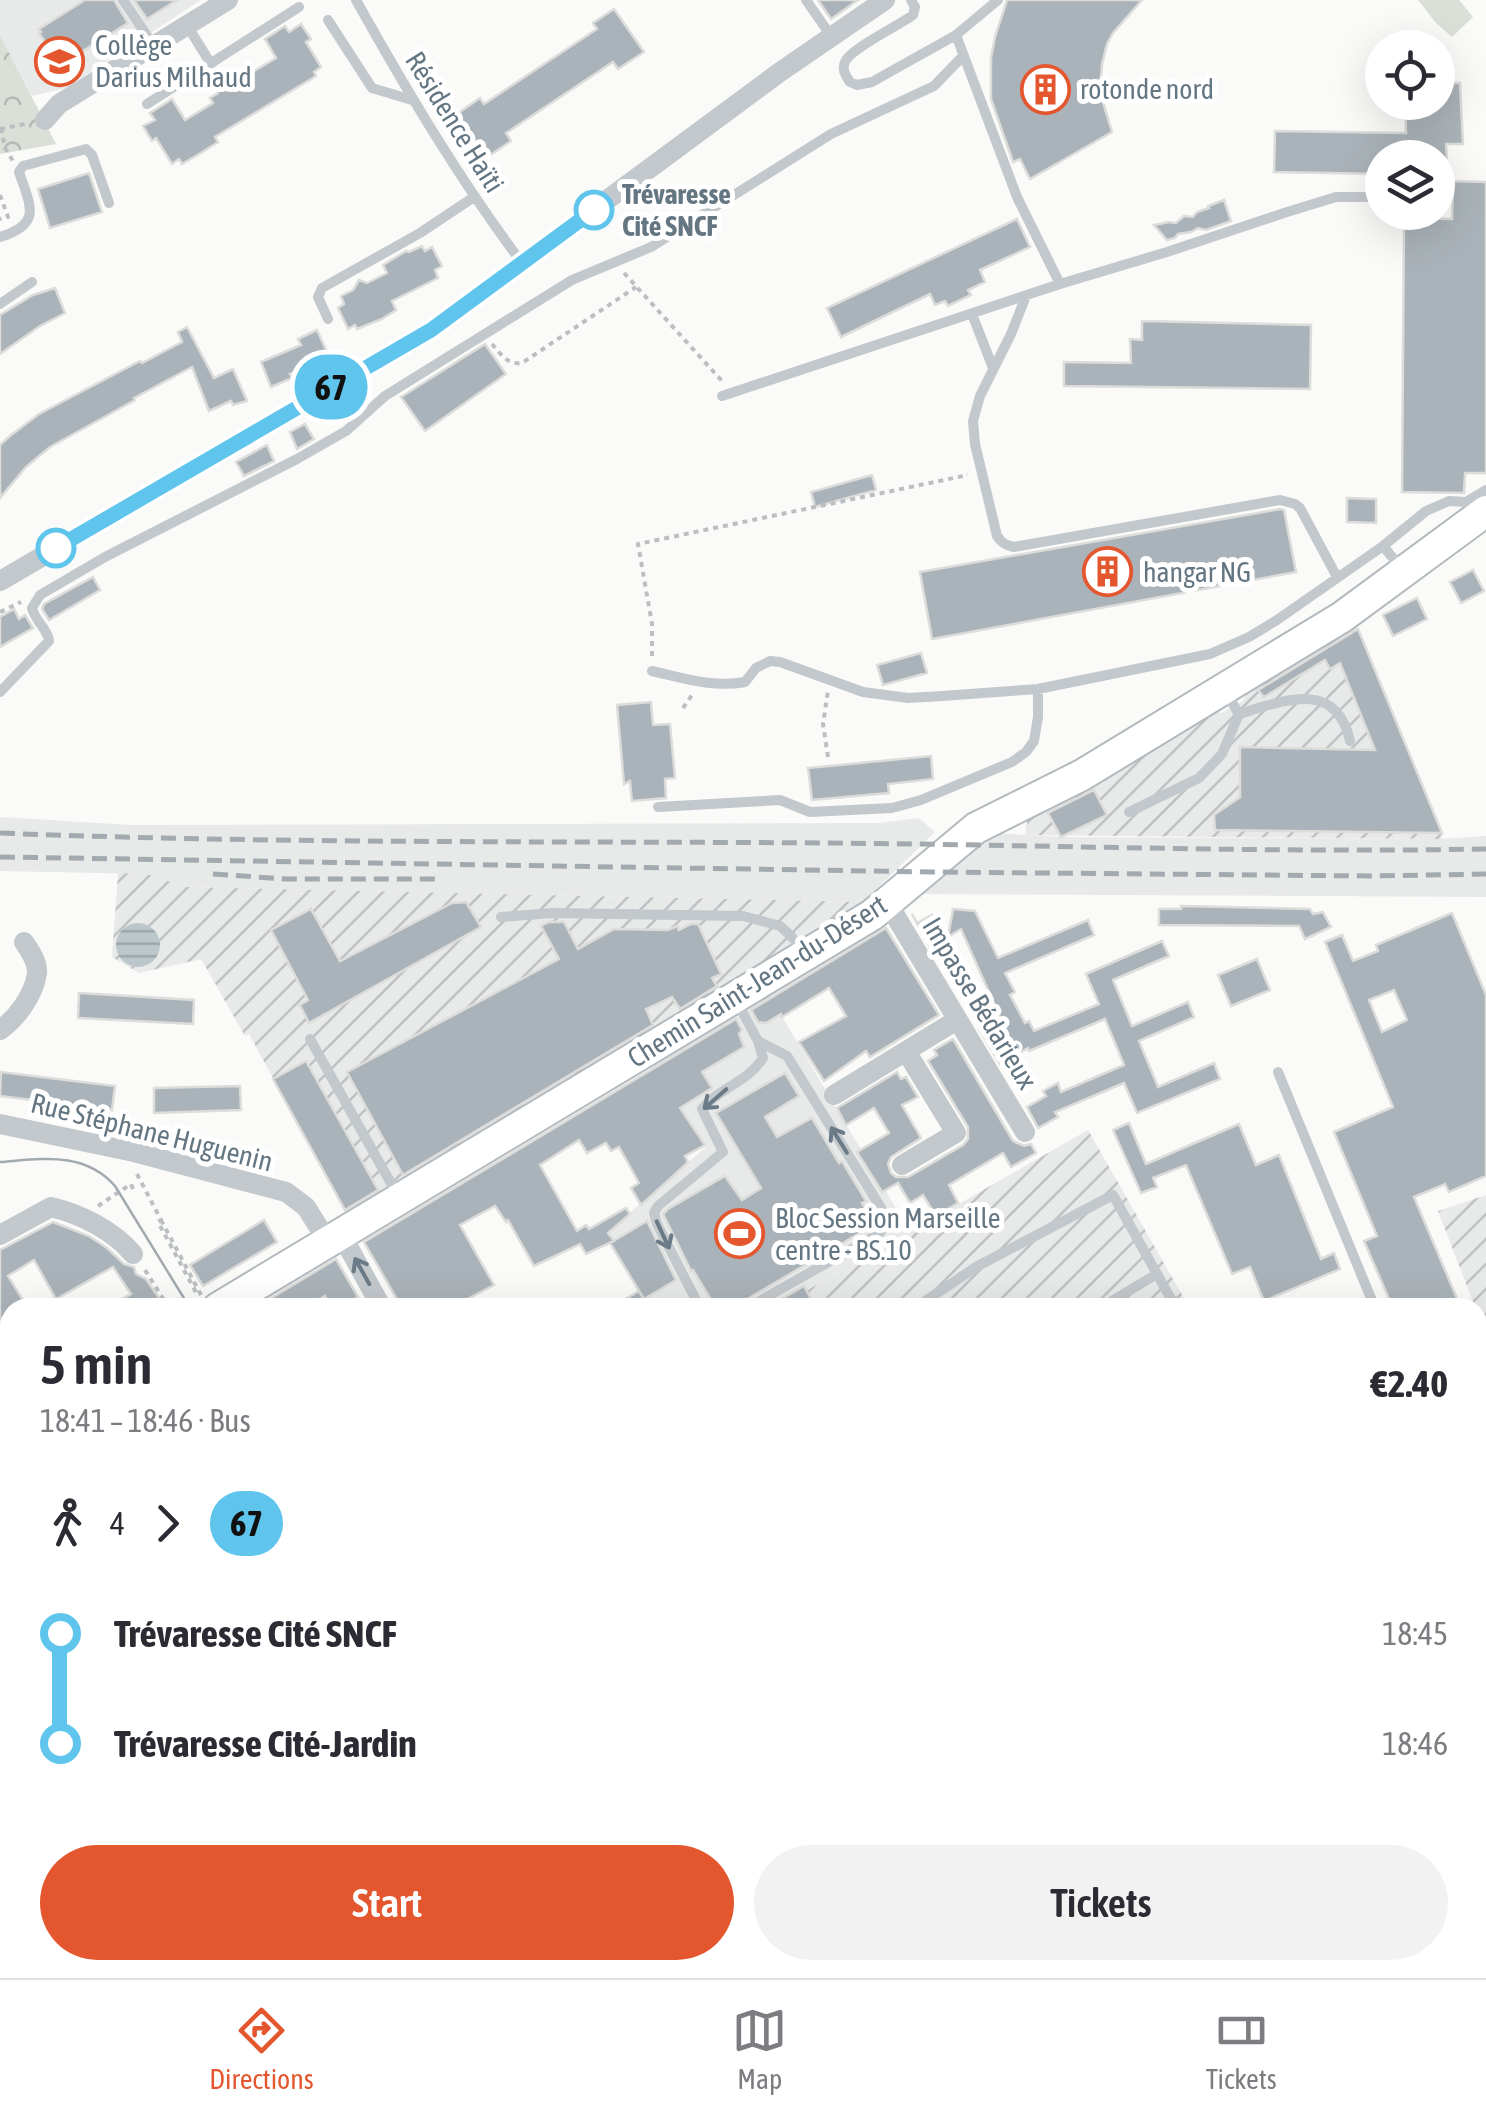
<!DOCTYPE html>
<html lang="en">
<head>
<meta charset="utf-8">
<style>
	:root { --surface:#fff; --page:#f2f2f3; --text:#2b2b33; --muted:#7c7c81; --line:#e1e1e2; --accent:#e4572e }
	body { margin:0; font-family:"Asap Condensed",sans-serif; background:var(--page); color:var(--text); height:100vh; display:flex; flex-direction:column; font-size:38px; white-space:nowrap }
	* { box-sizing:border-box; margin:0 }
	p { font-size:32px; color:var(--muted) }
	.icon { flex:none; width:55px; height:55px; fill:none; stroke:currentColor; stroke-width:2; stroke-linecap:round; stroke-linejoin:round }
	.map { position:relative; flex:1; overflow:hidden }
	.side { position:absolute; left:0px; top:1298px; width:1488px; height:682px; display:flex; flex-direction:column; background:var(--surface); border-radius:30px 30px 0 0; box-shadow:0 10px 40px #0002 }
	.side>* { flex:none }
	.badge { padding:0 20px; border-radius:32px; font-size:35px; line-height:65px }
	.buttons { position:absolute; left:1365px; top:30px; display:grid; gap:20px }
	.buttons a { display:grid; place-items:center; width:90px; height:90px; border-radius:50%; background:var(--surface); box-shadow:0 10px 40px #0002; font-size:50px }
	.map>.badge { position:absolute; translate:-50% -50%; box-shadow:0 0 0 5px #fff }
	.legs { display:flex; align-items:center; gap:15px; height:110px; padding:0 40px; font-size:32px }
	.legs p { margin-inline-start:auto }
	.head { display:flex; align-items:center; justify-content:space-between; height:170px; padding:0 40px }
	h1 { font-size:55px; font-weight:600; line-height:75px }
	.button { display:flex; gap:20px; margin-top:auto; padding:20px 40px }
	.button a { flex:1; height:115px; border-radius:60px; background:var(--accent); color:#fff; font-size:40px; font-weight:600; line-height:115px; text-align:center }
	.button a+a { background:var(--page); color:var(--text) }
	ul { padding:0 40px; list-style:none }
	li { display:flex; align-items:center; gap:35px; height:110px; font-size:38px }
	li i { display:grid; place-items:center; width:15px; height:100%; margin:0 12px; background:currentColor }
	li i::after { content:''; width:25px; height:25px; margin:-12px; border:8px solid; border-radius:50%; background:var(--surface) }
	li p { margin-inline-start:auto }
	li:first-child i { background:linear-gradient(#0000 50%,currentColor 0) }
	li:last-child i { background:linear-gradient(currentColor 50%,#0000 0) }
	.dock { display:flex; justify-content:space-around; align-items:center; height:140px; border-top:2px solid var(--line); background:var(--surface); font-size:28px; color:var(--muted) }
	.dock a { display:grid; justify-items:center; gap:5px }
	.dock .on { color:var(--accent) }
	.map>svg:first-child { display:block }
	.built { fill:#e8e9e9 }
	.industrial { fill:url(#industrial-furrows) }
	.forest { fill:url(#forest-crowns) }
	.cemetery { fill:url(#cemetery-stones) }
	.green { fill:#dadfd7 }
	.water { fill:url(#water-rules) }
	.building { fill:#aab3b9; stroke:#dcdcda; stroke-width:2.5; fill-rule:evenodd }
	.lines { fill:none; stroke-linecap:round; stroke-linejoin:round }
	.secondary-casing { stroke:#b3babf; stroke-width:34 }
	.path { stroke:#bbbfc2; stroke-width:4; stroke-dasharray:5 5; stroke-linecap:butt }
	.lane { stroke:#c3c8cc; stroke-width:10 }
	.street { stroke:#c3c8cc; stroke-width:20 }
	.secondary { stroke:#fff; stroke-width:30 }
	.tram { stroke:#a2aab0; stroke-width:2.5 }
	.rail { stroke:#a2aab0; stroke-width:5; stroke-dasharray:15 8; stroke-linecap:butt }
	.oneway { stroke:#6a7a87 }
	.line-1-casing { stroke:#fff; stroke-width:22 }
	.line-1 { stroke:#5fc5ed; stroke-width:15 }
	.stop-1-dot { fill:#fff; stroke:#5fc5ed; stroke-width:5 }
	.labels { text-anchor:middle; stroke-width:10; stroke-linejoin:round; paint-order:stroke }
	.poi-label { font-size:28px; fill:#657683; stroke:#fff; text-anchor:start }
	.street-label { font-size:28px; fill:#657683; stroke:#fff }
	.stop-label { font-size:28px; font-weight:bold; fill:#657683; stroke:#fff; text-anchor:start }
</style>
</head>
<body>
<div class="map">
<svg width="1486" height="1978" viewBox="0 0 1486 1978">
	<defs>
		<pattern id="industrial-furrows" width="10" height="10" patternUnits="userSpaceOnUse" patternTransform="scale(2.5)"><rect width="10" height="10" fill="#e8e9e9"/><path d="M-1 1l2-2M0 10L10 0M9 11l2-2" fill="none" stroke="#c0c1c2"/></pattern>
		<pattern id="forest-crowns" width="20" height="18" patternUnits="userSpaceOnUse" patternTransform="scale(2.5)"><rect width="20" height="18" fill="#dadfd7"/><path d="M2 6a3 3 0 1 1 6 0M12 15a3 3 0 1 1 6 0" fill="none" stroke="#b4b9b4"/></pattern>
		<pattern id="cemetery-stones" width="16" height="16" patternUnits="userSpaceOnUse" patternTransform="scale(2.5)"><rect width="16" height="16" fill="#dadfd7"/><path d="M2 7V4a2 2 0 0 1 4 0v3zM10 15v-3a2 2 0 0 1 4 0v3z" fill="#b4b9b4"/></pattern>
		<pattern id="water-rules" width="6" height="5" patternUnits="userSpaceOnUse" patternTransform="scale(2.5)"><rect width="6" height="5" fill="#bbc7cb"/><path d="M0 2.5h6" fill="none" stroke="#9ca6aa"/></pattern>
	</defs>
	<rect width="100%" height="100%" fill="#fafaf8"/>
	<path class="built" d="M0,0h201l-135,88 -34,8 -32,-61z
		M0,817l131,8 748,-2 40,-5 16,14 -72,70 -678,-15 -38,-13 -147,-3z
		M981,832l80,5 380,2 45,-3v61l-565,-3z
		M768,993l142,239 -134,76 -127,-1 -44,-73 101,-87 -56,-83z"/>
	<path class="industrial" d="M1356,625l86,209 -1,5 -416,-4 3,-19 182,-106 12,3 12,-7 9,-5 4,-12z
		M118,873l29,1 38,13 678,15 -186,114 -330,197 -98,-179 -4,2 -44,-77 -62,14 -27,-16z
		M1088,1130l101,177 -413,1 134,-76z
		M1486,1195v141l-8,-28 -3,-1 -37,-96z"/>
	<path class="forest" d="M0,35l56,109 -56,10z"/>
	<path class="cemetery" d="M1486,1490v488h-876l-4,-8h872v-477z"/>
	<path class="green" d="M1418,0h41l14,17 -21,20 -16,-14z"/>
	<path class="water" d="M116 945a22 22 0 1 1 44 0a22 22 0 1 1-44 0Z"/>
	<path class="building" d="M85,0h29l14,23 -79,49 -11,-17 11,-7 -10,-15 2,-1 -2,-3z
		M134,0h43l-30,19z
		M818,0h40l-27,19z
		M1007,0h135l-29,33 -6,11 -5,20 -2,28 12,40 -82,47 -10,-20 -7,3 -22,-63v-41l4,-21z
		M614,9l30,43 -26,17 -5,-7 -107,71 5,8 -25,17 -29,-44 23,-16 4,6 113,-75 -4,-6z
		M301,24l10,15 -5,3 15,25 -7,5 2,4 -101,61 3,5 -14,9 -22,13 -3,-5 -7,5 -16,-26 -4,3 -9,-15 12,-6 -5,-7 22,-14 13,21 28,-17 -3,-5 8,-5 -1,-2 7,-4 2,-5 4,1 8,-5 1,2 37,-22 -11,-19 20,-13 4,6z
		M1441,82l19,1 3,61h-17l1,14h-65v16l-108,-2 1,-41 131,2 -1,-27h34z
		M89,173l13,39 -52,16 -12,-39z
		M1453,181l33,1v291h-21l-1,20 -62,-1 2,-274 48,1z
		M1224,200l7,21 -25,9 -8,-2 -7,4 -13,2 -3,4 -8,2 -13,-15 15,-3 7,1 8,-7 9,1 4,-5 12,-4 -1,-2z
		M1017,219l13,28 -50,23 5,12 -17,8 3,5 -23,11 -3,-5 -10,4 -5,-11 -89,43 -14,-29z
		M422,246l3,5 7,-4 10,19 -7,4 3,8 -46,23 4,9 -14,9 -25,10 -2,-4 -7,4 -10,-21 6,-4 -3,-8 12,-6 6,-10 8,3 20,-10 -4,-8 23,-14 3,1z
		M55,288l10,25 -25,13 -40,28v-39l33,-20z
		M1142,321l169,4 -1,64 -246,-3v-24l67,1 -1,-24 12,1z
		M187,327l27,51 19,-9 14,32 -14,4 -2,-4 -22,10 -17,-44 -58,31 1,2 -85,47 -24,20 -26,31v-53l10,-9 29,-22 101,-53 2,2 40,-21 -4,-10z
		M317,330l10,22 -30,15 1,4 -8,3 2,4 -21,9 -10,-25 40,-17 -3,-6z
		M485,344l21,30 -81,57 -24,-34z
		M305,424l9,15 -17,10 -7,-17z
		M267,445l7,16 -30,15 -8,-14z
		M872,475l4,15 -61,17 -4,-15z
		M1347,498l29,1v24l-29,-1z
		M1280,509l4,1 12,62 -364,67 -12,-67z
		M1473,570l11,21 -23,12 -11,-21z
		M93,577l7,13 -51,30 -7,-11 2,-5z
		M1417,598l10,21 -34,17 -10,-21z
		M14,609l5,10 6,-4 8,13 -33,19v-30z
		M1358,629l84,204 -227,-3 -1,-15 26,-18v-50l135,3 -35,-87 -10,6 -5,-9 -61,37 -6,-7z
		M921,653l6,20 -44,12 -6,-20z
		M651,702l2,23 17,-1 5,54 -10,1 1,19 -34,3 -2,-20 -6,3 -7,-79z
		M931,756l2,23 -45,5 1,9 -77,7 -4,-32z
		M1094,790l13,25 -46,22 -13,-24z
		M466,902l15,25 -172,96 -9,-18 8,-5 -37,-70 40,-21 29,52 112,-58z
		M1181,906l129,3 3,5 10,-2 8,15 -26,12 -6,-13 -140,-1v-16h22z
		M953,909l22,2 23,47 90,-38 6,15 -89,38 10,19 -5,3 15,28 4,-2 5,10 65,-27 -13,-30 76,-33 7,15 -56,24 19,46 56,-24 6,15 -55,24 19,46 56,-24 6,16 -83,34 -13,-30 -69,29 3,5 -20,11 -11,-21 19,-11 -3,-5 15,-8 3,9 63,-27 -19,-46 -76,32 -1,-3 -28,16 -21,-35 21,-12 -39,-88 -13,8z
		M1452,913l34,82v181l-37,16 -4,-8 -31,13 47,111h-68l-29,-67 13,-5 -43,-104 59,-25 -68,-165 17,-7 11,26 25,-10 -2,-6zM1394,990l13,30 -25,12 -13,-32z
		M912,914l5,9 15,-8 14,23 -16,9z
		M549,922h15l14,27 36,-20 54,1 9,-4 2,4 12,-6h7l23,50 -9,4 5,8 -37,23 -8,-12 -26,12 7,16 -250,150 -56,-103 212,-113 -18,-33z
		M886,928l53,87 -69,42 -4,-6 -42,30 -25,-39 47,-26 -17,-28 -47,29 -1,-3 -15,9 -8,-1 -7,-12z
		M1257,959l13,31 -39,16 -13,-31z
		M79,993l115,7 -1,24 -115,-6z
		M736,1019l6,11 -3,4 5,13 -42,25 10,16 -32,20 25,37 -20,11 3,6 -6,6 -41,37 -10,-17 8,-5 -20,-36 -8,4 -5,-8 -19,10 -8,-13 -39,25 37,66 9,-6 3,4 37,-21 4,6 -22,19 6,8 -28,13 -6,-10 -46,22 -26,-46 -2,2 -11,-16 -35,19 34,60 -44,23h-48l-38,-66z
		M953,1039l60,102 11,5 7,-2 5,9 -25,14 -8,-14 -54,32 9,18 -22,13 -13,-21 -13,8 -12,-20 -16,9 -25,-40 32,-19 -15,-25 -28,17 -9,-17 60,-36 4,7 5,-2 12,20 -16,8 19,33 -30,19 -3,7 3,9 5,4h12l55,-32 5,-6v-12l-40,-66 9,-6 -3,-5z
		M306,1061l72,129 -33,20 -72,-131z
		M1,1072l114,14 -3,24 -112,-14z
		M785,1073l14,23 -34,21 12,20 35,-19 27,45 3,-2 24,40 -4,2 13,21 -136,80 -1,-2 -9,6h-13l-23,-38 -2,1 -28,-57 5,-5 57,-33 17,24 19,-12 -45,-75z
		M240,1086l1,24 -87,3v-25z
		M1129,1123l17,41 93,-40 17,41 23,-10 42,104 13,-6 6,16 -76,32 -14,-34 -18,7 -46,-109 -33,13 4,9 -16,6 -28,-63z
		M264,1220l13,22 -74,44 -13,-21z
		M647,1221l29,59 -32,19 -34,-56z
		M53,1222l36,14 18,12 17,16 10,3 2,7 10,5 20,29h-61l26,-14 -18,-27 -57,32 -22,-39 -26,16 18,29 -16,3v6l-10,5v-69z
		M336,1259l22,38 -19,11h-8l-6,-12 -20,12h-50z
		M804,1286l12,22h-50z
		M639,1291l10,17h-39z"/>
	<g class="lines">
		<defs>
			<path id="secondary" d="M218,1308l654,-393 104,-87 106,-53 260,-158 144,-106
				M3,1435l7,12
				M1478,1471l8,-3
				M265,1978l30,-8"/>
		</defs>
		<use href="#secondary" class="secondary-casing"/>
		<path class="path" d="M1,128l4,20 8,13
			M0,129l25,-5
			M0,195l8,22 -8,2
			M624,273l98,108
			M492,344c9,10 15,21 30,19l114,-76
			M0,612l21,-10
			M652,656v-32l-14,-80 330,-69
			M683,708l9,-13
			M828,757l-5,-33 5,-33
			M137,1174l24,46 -3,2 40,74
			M98,1206l33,-22 2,5
			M161,1220l40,75
			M145,1270l24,38
			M1478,1513l8,-4
			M1478,1540l8,-4
			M1478,1569l8,-4
			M1478,1634l8,-5
			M1478,1662l8,-4
			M1478,1688l8,-5
			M1478,1713l8,-4
			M1478,1739l8,-4
			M1478,1766l8,-4
			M1478,1793l8,-5
			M1478,1819l8,-4
			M1478,1848l8,-5
			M1478,1894l8,-4
			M1478,1900l8,17
			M1478,1952l8,17
			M837,1970l4,8
			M902,1970l4,8
			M928,1970l4,8
			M955,1970l4,8
			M982,1970l4,8
			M1008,1970l4,8
			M1036,1970l4,8
			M1062,1970l4,8
			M1088,1970l4,8
			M1116,1970l5,8
			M1145,1970l4,8
			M1217,1970l4,8
			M1315,1970l4,8
			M1395,1970l4,8
			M1460,1970l4,8
			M798,1978l12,-6 3,6
			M1323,1978l16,-8
			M1371,1978l17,-8"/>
		<path class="lane" d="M123,0l31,46
			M356,0c51,91 103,179 166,263
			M806,0l25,36
			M911,0l4,7 -2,8c-15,11 -59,32 -67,45 -5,8 -1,15 4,22l7,3 15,-3 84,-47 42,-35
			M328,20l44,68 40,12
			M188,27l23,37
			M956,35l61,162 43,87
			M147,104l152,-97
			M0,237c43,-13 30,-32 19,-65l4,-6 63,-17 6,6 17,48
			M1026,296l-15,38 -31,62 -7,25 2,23 22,92c5,7 8,9 17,11l266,-47 15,4 5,4 37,69
			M0,304l32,-22
			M972,314l21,54
			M328,319l-10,-22 4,-9 98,-55 54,-36
			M722,396l338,-112 107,-32 120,-40 49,-15h46
			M1383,546l43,-35 23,-10 17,1 20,-12
			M652,671c31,7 61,17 93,11l11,-14 14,-7 10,1 83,30 45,6 34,-2 96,-7 172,-35 39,-17 28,-17 106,-74 19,23
			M0,692l49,-51c-1,-12 -14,-20 -17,-33l8,-13 65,-38 192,-98 49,-28 39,-35 187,-116 79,-33 180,-113 103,-48 29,-30
			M1239,714c44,-13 97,-36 111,27
			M658,807l122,-7 30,12 82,-4 29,-8 91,-38 14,-10 8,-11 4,-24v-28
			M1129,812l70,-34 23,-24 17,-40 -13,-21
			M501,917l51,-4 191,3 37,10 11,10 12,15
			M310,1039l87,155
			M1278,1072l97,236
			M703,1308l-7,-8 -39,-76 -3,-11 4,-7 65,-54 -21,-43c17,-21 46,-27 61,-51l-5,-17 -21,-39
			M747,1308l133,-75 4,-9 -3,-16 -94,-152 -29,-15
			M915,1308l61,-41 137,-72 63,113
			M1100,1308l57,-34
			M1478,1375l8,-4
			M1478,1606l8,-4
			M1478,1870l8,-4
			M618,1970l4,8
			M868,1970l4,8
			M1183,1970l4,8
			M1432,1970l4,8
			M725,1978l17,-8
			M1261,1978l16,-8"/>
		<path class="street" d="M45,120l14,-16 169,-104
			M0,581l431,-251 349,-258 105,-72
			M887,902l138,230
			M0,1030c17,-12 34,-35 37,-57 1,-11 -7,-22 -13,-31
			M834,1095l123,-75
			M0,1124l134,28 152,40 20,15 22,35
			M902,1165l54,-32 -50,-82
			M341,1234l41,74
			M0,1235l51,-28c29,7 62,23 82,47
			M0,1792l10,-2"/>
		<use href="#secondary" class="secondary"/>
		<path class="tram" d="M0,1162c42,-3 84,-11 115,24l75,122
			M1478,1432l8,-3"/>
		<path class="rail" d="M0,833c276,11 553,8 830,10 218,2 437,10 656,6
			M0,857l930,15 441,4 115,-2
			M213,874l73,5h156"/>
	</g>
	<defs><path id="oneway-shaft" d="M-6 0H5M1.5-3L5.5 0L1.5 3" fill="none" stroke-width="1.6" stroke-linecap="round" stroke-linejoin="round" transform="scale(2.5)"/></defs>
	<g class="oneway">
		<use href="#oneway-shaft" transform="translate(715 1099) rotate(139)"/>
		<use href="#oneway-shaft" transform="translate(839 1140) rotate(-122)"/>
		<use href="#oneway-shaft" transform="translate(663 1235) rotate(65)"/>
		<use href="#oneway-shaft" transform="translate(362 1271) rotate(-119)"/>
	</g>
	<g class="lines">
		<defs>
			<path id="line-1" d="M56,548l375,-218 163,-120"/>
		</defs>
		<use href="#line-1" class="line-1-casing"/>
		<use href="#line-1" class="line-1"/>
	</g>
	<defs>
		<symbol id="school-ring" viewBox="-11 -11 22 22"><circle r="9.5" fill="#fff" stroke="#e4572e" stroke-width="1.5"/><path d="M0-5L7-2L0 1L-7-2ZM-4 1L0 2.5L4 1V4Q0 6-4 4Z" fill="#e4572e"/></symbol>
		<symbol id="building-ring" viewBox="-11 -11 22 22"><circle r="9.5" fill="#fff" stroke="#e4572e" stroke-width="1.5"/><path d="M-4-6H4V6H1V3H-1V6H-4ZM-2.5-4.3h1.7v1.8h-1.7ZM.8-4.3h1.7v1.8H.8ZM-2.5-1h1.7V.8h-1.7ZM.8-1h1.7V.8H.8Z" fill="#e4572e"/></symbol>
		<symbol id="stadium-ring" viewBox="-11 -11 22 22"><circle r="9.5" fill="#fff" stroke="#e4572e" stroke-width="1.5"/><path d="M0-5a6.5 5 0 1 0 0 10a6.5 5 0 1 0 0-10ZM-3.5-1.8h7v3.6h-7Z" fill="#e4572e"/></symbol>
	</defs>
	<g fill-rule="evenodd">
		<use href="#school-ring" x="32" y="34" width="55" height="55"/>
		<use href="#building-ring" x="1018" y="62" width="55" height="55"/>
		<use href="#building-ring" x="1080" y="544" width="55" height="55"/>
		<use href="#stadium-ring" x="712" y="1206" width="55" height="55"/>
	</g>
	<g class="stop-1-dot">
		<circle cx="594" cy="210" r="18"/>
		<circle cx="56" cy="548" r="18"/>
	</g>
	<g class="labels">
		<g class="poi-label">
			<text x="95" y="55">Collège<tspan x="95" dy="32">Darius Milhaud</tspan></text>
			<text x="1080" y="99">rotonde nord</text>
			<text x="1143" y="582">hangar NG</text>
			<text x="775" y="1228">Bloc Session Marseille<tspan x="775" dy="32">centre - BS.10</tspan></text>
		</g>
		<g class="street-label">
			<text transform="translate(455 122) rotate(58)" y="10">Résidence Haïti</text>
			<text transform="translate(757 981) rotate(-32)" y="10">Chemin Saint-Jean-du-Désert</text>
			<text transform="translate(980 1003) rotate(59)" y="10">Impasse Bédarieux</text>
			<text transform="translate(152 1132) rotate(14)" y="10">Rue Stéphane Huguenin</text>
		</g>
		<g class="stop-label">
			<text x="622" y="204">Trévaresse<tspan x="622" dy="32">Cité SNCF</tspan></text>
		</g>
	</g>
</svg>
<div class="buttons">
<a><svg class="icon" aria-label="locate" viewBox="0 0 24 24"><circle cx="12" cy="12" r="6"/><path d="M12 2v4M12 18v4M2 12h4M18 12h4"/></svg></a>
<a><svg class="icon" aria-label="layers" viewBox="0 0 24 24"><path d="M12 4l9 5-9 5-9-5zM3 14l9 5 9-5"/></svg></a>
</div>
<b class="badge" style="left:331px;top:387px;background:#5fc5ed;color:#111">67</b>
<section class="side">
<div class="head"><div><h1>5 min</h1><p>18:41 – 18:46 · Bus</p></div><b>€2.40</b></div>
<div class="legs"><svg class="icon" aria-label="walk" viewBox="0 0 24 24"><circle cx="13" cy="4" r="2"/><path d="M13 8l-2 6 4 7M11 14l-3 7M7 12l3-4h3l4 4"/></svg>4<svg class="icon" aria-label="forward" viewBox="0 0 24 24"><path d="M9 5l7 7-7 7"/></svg><b class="badge" style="background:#5fc5ed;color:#111">67</b></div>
<ul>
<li><i style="color:#5fc5ed"></i><b>Trévaresse Cité SNCF</b><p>18:45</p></li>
<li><i style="color:#5fc5ed"></i><b>Trévaresse Cité-Jardin</b><p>18:46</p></li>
</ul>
<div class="button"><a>Start</a><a>Tickets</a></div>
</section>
</div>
<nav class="dock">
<a class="on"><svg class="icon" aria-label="directions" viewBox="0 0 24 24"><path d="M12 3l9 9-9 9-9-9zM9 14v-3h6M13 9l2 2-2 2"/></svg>Directions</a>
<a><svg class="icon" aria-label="map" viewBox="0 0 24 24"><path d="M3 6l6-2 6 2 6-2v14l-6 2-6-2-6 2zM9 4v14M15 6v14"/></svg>Map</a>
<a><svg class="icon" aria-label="tickets" viewBox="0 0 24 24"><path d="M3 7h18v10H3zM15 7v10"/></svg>Tickets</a>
</nav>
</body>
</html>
